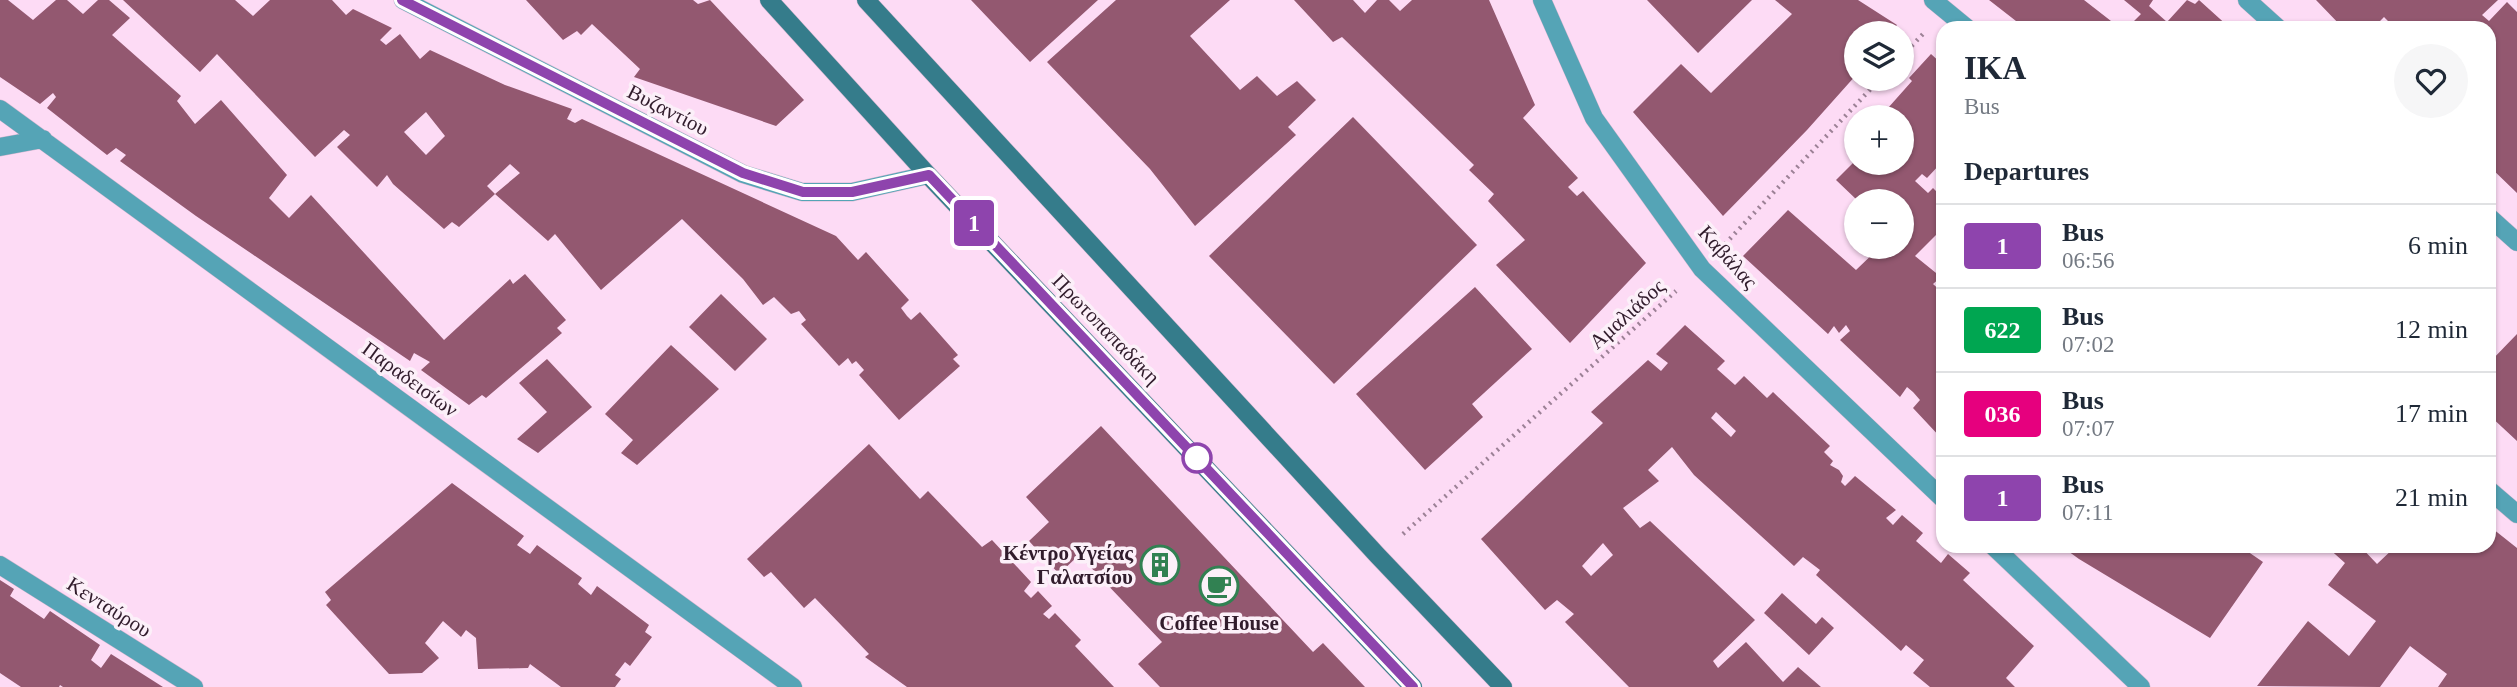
<!DOCTYPE html>
<html lang="en">
<head>
<meta charset="utf-8">
<style>
	:root { --surface:#fff; --page:#f6f6f7; --text:#1f2937; --muted:#747a83; --line:#e0e1e3 }
	body { margin:0; font-family:"Times New Roman",serif; background:var(--page); color:var(--text); height:100vh; display:flex; flex-direction:column; font-size:26px; white-space:nowrap }
	* { box-sizing:border-box; margin:0 }
	p { font-size:23px; color:var(--muted) }
	.icon { flex:none; width:38px; height:38px; fill:none; stroke:currentColor; stroke-width:2; stroke-linecap:round; stroke-linejoin:round }
	.map { position:relative; flex:1; overflow:hidden }
	.drawer { position:absolute; left:1936px; top:21px; width:560px; height:532px; display:flex; flex-direction:column; background:var(--surface); border-radius:21px; box-shadow:0 2px 5px #0004 }
	.drawer>* { flex:none }
	.badge { padding:0 14px; border-radius:5px; font-size:24px; line-height:46px }
	.controls { position:absolute; left:1844px; top:21px; display:grid; gap:14px }
	.controls a { display:grid; place-items:center; width:70px; height:70px; border-radius:50%; background:var(--surface); box-shadow:0 2px 5px #0004; font-size:35px }
	.map>.badge { position:absolute; translate:-50% -50%; box-shadow:0 0 0 4px #fff }
	h2 { padding:0 28px; font-size:26px; line-height:63px }
	.round { display:grid; place-items:center; flex:none; width:74px; height:74px; border-radius:37px; background:var(--page) }
	.summary { display:flex; align-items:center; justify-content:space-between; height:119px; padding:0 28px }
	h1 { font-size:33px; font-weight:700; line-height:52px }
	ul { padding:0; list-style:none }
	li { display:flex; align-items:center; gap:21px; height:84px; padding:0 28px; border-top:2px solid var(--line) }
	li div { flex:1 }
	li b { display:block; font-size:26px }
	li em { font-style:normal }
	li .badge { min-width:77px; font-weight:700; text-align:center }
	.map>svg:first-child { display:block }
	.building { fill:#935870; fill-rule:evenodd }
	.lines { fill:none; stroke-linecap:round; stroke-linejoin:round }
	.minor-casing { stroke:#d8b9d1; stroke-width:19 }
	.secondary-casing { stroke:#d8b9d1; stroke-width:19 }
	.path { stroke:#9c8196; stroke-width:4.5; stroke-dasharray:2 5; stroke-linecap:butt }
	.minor { stroke:#55a4b6; stroke-width:18 }
	.secondary { stroke:#357c8b; stroke-width:18 }
	.line-casing { stroke:#fff; stroke-width:16 }
	.line { stroke:#8e44ad; stroke-width:10 }
	.stop-dot { fill:#fff; stroke:#8e44ad; stroke-width:3.5 }
	.labels { text-anchor:middle; stroke-width:7; stroke-linejoin:round; paint-order:stroke }
	.street-label { font-size:21px; fill:#311c2c; stroke:#fcf0f9 }
	.poi-label { font-size:21px; font-weight:bold; fill:#311c2c; stroke:#fcf0f9; text-anchor:end }
</style>
</head>
<body>
<div class="map">
<svg width="2517" height="687" viewBox="0 0 2517 687">
	<rect width="100%" height="100%" fill="#fddbf5"/>
	<path class="building" d="M0,0h8l25,20 23,-20h11l16,14 15,-14h11l21,18 -18,17 69,61 -4,5 18,23 26,-24 66,75 -18,23 20,20 22,-23 133,145 66,-61 3,5 12,-10 41,46 -9,8 5,5 -76,65 -4,-3 -13,10 -48,-35 9,-8 -16,-9 -4,8 -214,-145 -76,-55 6,-6 -10,-7 -9,7 -60,-47 9,-11 -3,-4 -13,11 -40,-27z
		M123,0h112l18,16 17,-16h62l14,15 7,-6 39,19 -12,12 6,5 14,-11 20,25 10,-9 75,35 67,24 -5,10 8,4 7,-4 254,117 22,24 8,-8 43,48 -8,8 6,8 4,4 9,-8 38,43 -5,4 7,7 -61,54 -40,-45 5,-5 -8,-9 -4,3 -4,-6 -9,8 -38,-42 5,-4 -7,-9 -8,3 -17,-17 -11,8 -20,-26 -61,-60 -81,71 -46,-56 -7,7 -53,-47 25,-21 -10,-9 -23,22 8,8 -36,33 -7,-5 -8,7 -51,-45 -6,-9 -10,12 -40,-40 13,-12 -6,-5 -29,27 -98,-103 -17,18zM426,112l19,24 -19,19 -22,-23z
		M526,0h167l5,4 12,-4 94,100 -28,26 -142,-49 6,-8 -48,-45 -11,11 -4,-4 -14,9z
		M971,0h127l-68,62z
		M1116,0h114l-40,36 50,54 17,-14 20,20 20,-15 19,19 -28,27 8,8 -101,91 -45,-57 -103,-107z
		M1294,0h59l12,13 12,-13h12l11,11 12,-11h77l46,105 -12,13 55,60 -10,9 9,9 6,-5 63,72 -76,80 -74,-78 29,-25 -37,-39 6,-7 -25,-24 5,-5 -132,-128 -9,5z
		M1647,0h105l-54,53z
		M1775,0h83l39,25 -7,8h-33v41l-50,56 -84,86 -90,-104 48,-48 30,29 81,-79z
		M1989,0h95l36,28h-95z
		M2124,0h29l-4,6 18,16 20,-22 8,4 4,-4 31,28h-103l14,-14z
		M2316,0h182l-16,15 7,6 18,-19 10,10v181l-29,-28v-137h-93l-11,-11 -11,11h-30z
		M1931,54l11,10v84l-6,5 6,6v3l-15,16 -5,-4 -7,7 13,12 5,-5 9,9v32l-27,27 26,21 -8,7 9,8v147l-29,-31 7,-8 -7,-8 -6,-5 -7,10 -60,-57 10,-9 -4,-6 -7,8 -5,-7 -6,8 -85,-78 45,-46 68,60 24,-23h22v-46h-44l-22,-21 21,-21v4h45v-46h-22l32,-36 -3,-3z
		M1353,117l124,128 -143,139 -125,-128z
		M1475,287l57,62 -60,55 11,13 -58,53 -69,-76z
		M721,294l46,45 -32,32 -46,-44z
		M1685,325l40,36 -8,8 18,16 9,-9 23,22 6,-6 57,54 -6,6 9,9 -3,4 9,5 4,6 -2,6 4,4 10,-10 41,34 -10,8 7,7 9,-10 21,18 -7,8 25,22 7,-9 22,19 -7,7 71,66 -28,32 9,9h-85l-17,-14 11,-13 -18,-15 -5,6 -85,-76 4,-5 -17,-13 -9,9 -100,-91 -22,-28 -24,23 11,11 -36,27 17,20 10,-7 105,99 -42,41 5,7 28,-26 37,40 15,-15 23,20h-192l-64,-65 9,-8 -17,-14 -12,10 -64,-71 122,-116 -12,-11 57,-52 13,11 7,-8 -12,-9zM1716,412l20,19 -5,6 -20,-19zM1603,543l10,12 -22,21 -9,-10z
		M2517,334v107l-29,-27v-50z
		M671,345l48,44 -82,76 -16,-12 12,-13 -28,-26z
		M547,359l45,48 -54,46 -21,-14 30,-27 -28,-29z
		M1101,426l212,226 10,-9 42,44h-205l-22,-23 24,-22 -83,-87 -20,19 -30,-33 20,-19 -23,-25z
		M869,444l51,55 8,-8 54,56 10,-7 39,42 -7,9 7,7 7,-7 14,15 -9,8 6,5 6,-6 26,27 -6,6 39,41h-207l-42,-30 4,-3 -54,-56 -11,10 -33,-36 -7,5 -17,-18z
		M452,483l72,53 -7,9 13,9 7,-9 45,33 -4,6 13,11 6,-9 52,39 -4,7 7,5 -22,29 -5,-4 -10,13 6,4 -6,8h-54l-31,-23 -2,4 -50,1 -2,-31 -10,-8 -5,7 -18,-16 -18,22 14,15 -17,15 -33,1 -63,-69 5,-5 -6,-8z
		M2488,525l29,23v139h-79l9,-13 -37,-28 -30,41 -123,-1 51,-65 41,35 27,-35 -48,-36 17,-22 -19,-17h34l17,18 19,-18h92z
		M2061,546h186l-3,3 19,13 -53,76 -131,-79z
		M0,580l14,9 -4,7 34,23 6,-8 50,34 -9,15 10,8 10,-14 52,33h-100l-3,-2 -1,2h-38l-21,-14z
		M1782,593l34,31 6,-7 12,11 -25,27 -45,-42z"/>
	<g class="lines">
		<defs>
			<path id="minor" d="M403,0l340,174 59,18h50l76,-17
				M1542,0l52,118 108,151 240,229
				M1933,0l34,28
				M2247,0l31,28
				M0,109l793,578
				M0,147l43,-8
				M2488,216l29,26
				M2488,489l29,25
				M1993,546l148,141
				M0,565l194,122"/>
			<path id="secondary" d="M769,0l159,175 485,512
				M866,0l512,556 125,131"/>
		</defs>
		<use href="#minor" class="minor-casing"/>
		<use href="#secondary" class="secondary-casing"/>
		<path class="path" d="M1902,56l21,-22
			M1725,244l155,-165
			M1403,534l273,-243"/>
		<use href="#minor" class="minor"/>
		<use href="#secondary" class="secondary"/>
	</g>
	<g class="lines">
		<defs>
			<path id="line" d="M402,0l341,173 60,19h49l77,-17 484,512"/>
		</defs>
		<use href="#line" class="line-casing"/>
		<use href="#line" class="line"/>
	</g>
	<defs>
		<symbol id="building-ring" viewBox="-11 -11 22 22"><circle r="9.5" fill="#fcf0f9" stroke="#318152" stroke-width="1.5"/><path d="M-4-6H4V6H1V3H-1V6H-4ZM-2.5-4.3h1.7v1.8h-1.7ZM.8-4.3h1.7v1.8H.8ZM-2.5-1h1.7V.8h-1.7ZM.8-1h1.7V.8H.8Z" fill="#318152"/></symbol>
		<symbol id="cafe-ring" viewBox="-11 -11 22 22"><circle r="9.5" fill="#fcf0f9" stroke="#318152" stroke-width="1.5"/><path d="M-5.5-4.5H6V0H3Q3 3.5 0 3.5H-2.5Q-5.5 3.5-5.5 0ZM3-3.2v2h1.7v-2ZM-6 4.5H4V6H-6Z" fill="#318152"/></symbol>
	</defs>
	<g fill-rule="evenodd">
		<use href="#building-ring" x="1138" y="543" width="44" height="44"/>
		<use href="#cafe-ring" x="1197" y="564" width="44" height="44"/>
	</g>
	<circle class="stop-dot" cx="1197" cy="458" r="14"/>
	<g class="labels">
		<g class="street-label">
			<text transform="translate(668 110) rotate(27)" y="7">Βυζαντίου</text>
			<text transform="translate(1728 257) rotate(48)" y="7">Καβάλας</text>
			<text transform="translate(1627 314) rotate(-42)" y="7">Αμαλιάδος</text>
			<text transform="translate(1106 329) rotate(46)" y="7">Πρωτοπαπαδάκη</text>
			<text transform="translate(410 379) rotate(36)" y="7">Παραδεισίων</text>
			<text transform="translate(109 607) rotate(32)" y="7">Κενταύρου</text>
		</g>
		<g class="poi-label">
			<text x="1133" y="560">Κέντρο Υγείας<tspan x="1133" dy="24">Γαλατσίου</tspan></text>
			<text x="1219" y="630" text-anchor="middle">Coffee House</text>
		</g>
	</g>
</svg>
<div class="controls">
<a><svg class="icon" aria-label="layers" viewBox="0 0 24 24"><path d="M12 4l9 5-9 5-9-5zM3 14l9 5 9-5"/></svg></a>
<a>+</a>
<a>−</a>
</div>
<b class="badge" style="left:974px;top:223px;background:#8e44ad;color:#fff">1</b>
<section class="drawer">
<div class="summary"><div><h1>ΙΚΑ</h1><p>Bus</p></div><a class="round"><svg class="icon" aria-label="heart" viewBox="0 0 24 24"><path d="M12 20l-8-8c-3-5 5-10 8-4 3-6 11-1 8 4z"/></svg></a></div>
<h2>Departures</h2>
<ul>
<li><span class="badge" style="background:#8e44ad;color:#fff">1</span><div><b>Bus</b><p>06:56</p></div><em>6 min</em></li>
<li><span class="badge" style="background:#00a651;color:#fff">622</span><div><b>Bus</b><p>07:02</p></div><em>12 min</em></li>
<li><span class="badge" style="background:#e6007e;color:#fff">036</span><div><b>Bus</b><p>07:07</p></div><em>17 min</em></li>
<li><span class="badge" style="background:#8e44ad;color:#fff">1</span><div><b>Bus</b><p>07:11</p></div><em>21 min</em></li>
</ul>
</section>
</div>
</body>
</html>
